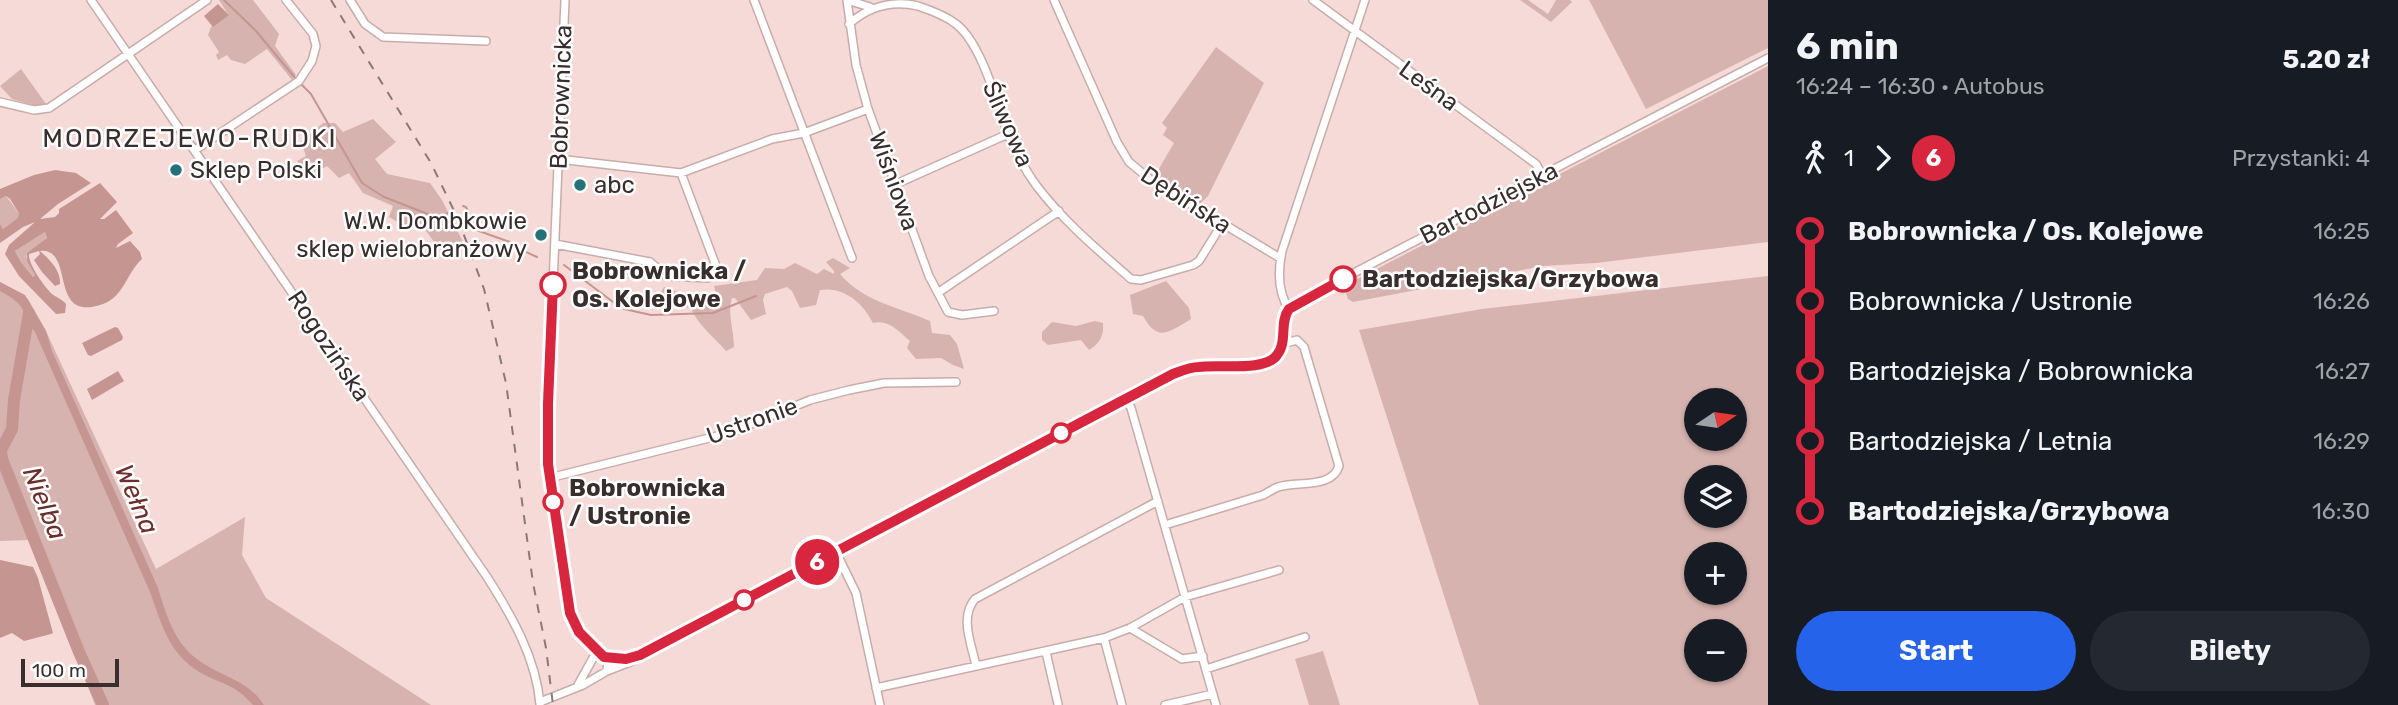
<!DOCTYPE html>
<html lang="pl">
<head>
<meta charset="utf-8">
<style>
	:root { --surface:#171b24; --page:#242831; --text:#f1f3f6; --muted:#9ea1a6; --accent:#2563eb }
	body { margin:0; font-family:Rubik,sans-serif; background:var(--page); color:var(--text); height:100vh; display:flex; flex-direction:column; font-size:26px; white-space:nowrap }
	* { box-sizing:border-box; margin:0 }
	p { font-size:23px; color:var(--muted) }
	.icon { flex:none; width:38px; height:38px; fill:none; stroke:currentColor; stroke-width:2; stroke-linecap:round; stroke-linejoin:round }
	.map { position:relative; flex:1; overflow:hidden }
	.details { display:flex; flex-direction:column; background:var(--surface); width:630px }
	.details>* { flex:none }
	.badge { padding:0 14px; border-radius:23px; font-size:24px; line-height:46px }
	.needle { width:46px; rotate:77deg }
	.controls { position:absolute; left:1684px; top:388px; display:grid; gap:14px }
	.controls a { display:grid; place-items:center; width:63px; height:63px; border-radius:50%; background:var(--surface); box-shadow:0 2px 5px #0004; font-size:35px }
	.scale { position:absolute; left:21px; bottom:18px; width:98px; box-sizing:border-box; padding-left:7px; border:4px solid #382e2d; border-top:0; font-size:19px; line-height:24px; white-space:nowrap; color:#382e2d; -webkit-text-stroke:5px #fff; paint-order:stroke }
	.map>.badge { position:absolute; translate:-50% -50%; box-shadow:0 0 0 4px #fff }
	.legs { display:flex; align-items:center; gap:10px; height:77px; padding:0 28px; font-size:23px }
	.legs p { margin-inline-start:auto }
	.head { display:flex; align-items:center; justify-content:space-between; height:119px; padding:0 28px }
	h1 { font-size:38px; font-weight:700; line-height:52px }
	.primary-button { display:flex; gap:14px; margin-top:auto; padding:14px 28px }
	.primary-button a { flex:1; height:80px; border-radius:42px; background:var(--accent); color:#fff; font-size:28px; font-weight:700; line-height:80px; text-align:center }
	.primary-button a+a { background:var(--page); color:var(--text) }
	ul { padding:0 28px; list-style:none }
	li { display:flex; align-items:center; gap:24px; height:70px; font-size:26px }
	li i { display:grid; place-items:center; width:10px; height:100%; margin:0 9px; background:currentColor }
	li i::after { content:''; width:18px; height:18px; margin:-9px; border:5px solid; border-radius:50%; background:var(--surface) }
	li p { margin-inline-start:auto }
	li:first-child i { background:linear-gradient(#0000 50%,currentColor 0) }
	li:last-child i { background:linear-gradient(currentColor 50%,#0000 0) }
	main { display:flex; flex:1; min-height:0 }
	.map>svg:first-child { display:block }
	.green { fill:#d6b3af; fill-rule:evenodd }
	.water { fill:#c59591; fill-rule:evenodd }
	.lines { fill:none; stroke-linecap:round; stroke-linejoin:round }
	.stream { stroke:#c59591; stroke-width:2 }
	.river { stroke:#c59591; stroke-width:12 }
	.minor-casing { stroke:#c7adaa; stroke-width:10 }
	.minor { stroke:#fff; stroke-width:7 }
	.rail { stroke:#8b7978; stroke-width:2; stroke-dasharray:9 9; stroke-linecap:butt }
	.line-1-casing { stroke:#fff; stroke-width:16 }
	.line-1 { stroke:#d7263d; stroke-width:10 }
	.poi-dot { fill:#267077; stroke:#fff; stroke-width:2.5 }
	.stop-1-dot { fill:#fff; stroke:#d7263d; stroke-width:3.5 }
	.labels { text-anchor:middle; stroke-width:5; stroke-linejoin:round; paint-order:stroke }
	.street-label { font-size:24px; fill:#382e2d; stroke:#fff }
	.poi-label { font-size:24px; fill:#382e2d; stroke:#fff; text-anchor:start }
	.stop-label { font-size:24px; font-weight:bold; fill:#382e2d; stroke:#fff; text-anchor:start }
	.neighbourhood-label { font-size:26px; letter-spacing:2px; fill:#382e2d; stroke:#fff }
	.water-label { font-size:26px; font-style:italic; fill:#6d2f2c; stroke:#fff }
</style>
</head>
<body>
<main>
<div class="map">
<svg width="1768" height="705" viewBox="0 0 1768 705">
	<rect width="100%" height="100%" fill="#f6dad7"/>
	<path class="green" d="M219,0h34l26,34 -4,12 21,29 -4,5 -25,-31 -22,15 -14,-4 -4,-5 -9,5 -2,-5 3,-3 -11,-17 3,-8 17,-13z
		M1520,0h8l20,14 8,-14h14l2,2 -21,20z
		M1589,0h179v48l-122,61z
		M1216,47l48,36 -56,113 -8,8 -46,-27 20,-34 -11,-8 4,-7 -5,-5z
		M1768,66v176l-172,21 -53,3 -190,36 -5,-3 -3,-9 -3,-3z
		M21,69l25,35 -7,3 -27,-8 -12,-13z
		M373,119l23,23 -21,17 12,15 43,9 12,17 22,44 -27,2 -13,-18 -23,-4 -12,-7 4,-11 -30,-13 -14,-20 -10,5 -12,-12 -21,12 -9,-17 9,-5 -5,-14 22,-19h12l8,9z
		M6,196l13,17v5l-16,11 -3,-5v-25z
		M45,232l2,6 -21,18 9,19 -2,2 -12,-15 -6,-11z
		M833,258l17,10 -10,6c24,28 58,33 90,47l2,12 18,2 7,9 7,25 -11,-4 -12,-7 -25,1 -9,-11 3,-7c-11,-9 -21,-22 -37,-18 -10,-20 -29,-37 -53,-33l-4,15 -16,3 -8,-17 -5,-4 -22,7 -2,6 3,14 -15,6 -16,-22h-3c-5,15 2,33 2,49l-8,4c-12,-14 -27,-25 -35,-42l-21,-8 -10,-7 4,-7 38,13 14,-6 -2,-8 43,-6 8,-12 19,1 11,-6 22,11 7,-5 10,5v-3l-8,-9z
		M1768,276v429h-289l-120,-375 123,-21zM1696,401h38v38h-38zM1696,478h38v38h-38zM1696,555h38v38h-38zM1696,632h38v38h-38z
		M1166,281l23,27 2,11c-22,13 -33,24 -48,-3l-10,-2 -3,-19z
		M0,282l28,17 17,30 111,240 89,-52 -3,38 24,43 165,107h-336l-65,-165 -30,1z
		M1095,321l8,2c1,13 -3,20 -14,27l-8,-10 -33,5 -6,-5v-8l10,-10 24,4z
		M1323,651l17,54h-31l-14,-46z"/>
	<path class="water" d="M218,4l11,11 -16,12 -9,-11z
		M55,170l21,3 15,10 -33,21 -18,15 15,-2 4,-4v-4l41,-26 17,19 -17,17h4l12,-9 17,23 -15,11 -2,4 14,-7 10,11 2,7c-15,13 -18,38 -39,45 -56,20 -27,-57 -63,-53 9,8 21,19 20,33l-5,2 -13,-14 -8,-12 6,-6 -1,-3 -10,3c-1,10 15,32 23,40 5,4 10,5 14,10l-1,9 -9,1 -37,-38 -14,-22 4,-9 26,-23 -12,5 -23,16v-19l3,5 15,-11 1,-5 -9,-14 -4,-3 -6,3v-10l34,-14zM45,232l2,6 -20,15v8l8,14 -2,2 -12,-15 -6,-11z
		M0,282l25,13 21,36 6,20 106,237c8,26 16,54 39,71 23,18 49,19 67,46h-11c-18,-20 -24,-18 -46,-29 -37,-18 -44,-48 -57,-84l-115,-260 -4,-5 -3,3 -4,-4c6,-18 -11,-28 -24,-35z
		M115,327l3,1 5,9 -1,3 -31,16 -3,-1 -6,-12z
		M118,371l6,10 -32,19 -5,-11z
		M0,560l33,7 5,11 15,55 -2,1 -27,7 -12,-8 -12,5z"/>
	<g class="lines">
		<path class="stream" d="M224,0l32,31 40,48
			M301,84l10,10 51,89 22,14 49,19
			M463,206l3,1 9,20 4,4 31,11 3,4 24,11
			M439,218l9,-5
			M564,265l53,40
			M624,309l27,6 62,-2 43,-17"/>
		<path class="river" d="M29,313l-15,87 -2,29 -11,21 1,9 77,193 24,53"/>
		<defs>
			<path id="minor" d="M91,0l396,577c25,39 49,81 53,127
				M350,0l15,24 18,13 103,4
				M565,0l-17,403 -1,37 2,38 22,138 8,16 29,28 -1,11
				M754,0l98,258
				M847,0l9,65 12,44 61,167 19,36 14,3 32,-4
				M847,0l23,7
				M1054,0l63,142 12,20 23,19 128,77
				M1313,0l223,164 6,11
				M849,24c19,-17 43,-24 69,-18 12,4 28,10 38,18 26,20 41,80 52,110 7,17 17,36 28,51 27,36 62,65 95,94l10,1 52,-15 6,-4 23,-37
				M0,102l34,8 15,-2 158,-108
				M195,150l104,-69 13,-20 4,-15 -3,-12 -27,-34
				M558,159l123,14 91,-34 32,-6 64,-24
				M896,184l112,-50
				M555,244l95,18 16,14 42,2 7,-6 1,-6 -35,-93
				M939,292l120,-81
				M1289,309c-12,-17 -11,-38 -7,-58l83,-251
				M1126,398l5,10 85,297
				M549,478l180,-45 81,-33 39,-10 35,-7 72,-1
				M1165,525l98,-30c4,-2 10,-6 15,-8 19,-6 54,2 61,-21l-35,-119 -7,-7 -15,4
				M836,552l20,41 24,112
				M1130,628l52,31 21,-3
				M1104,638l18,67
				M1046,652l12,52
				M606,658l15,1 12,-1
				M976,666c-4,-21 -17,-49 -1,-67l183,-98
				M1206,669l99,-32
				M578,685l15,-27
				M876,688l228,-50 26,-10 55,-31 94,-27
				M540,702l43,-17 24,-14 23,-9 538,-286c10,-5 21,-9 32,-10 18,-1 57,4 71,-5 22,-15 3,-42 25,-58l472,-245
				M1165,705l48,-11"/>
		</defs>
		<use href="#minor" class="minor-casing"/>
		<use href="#minor" class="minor"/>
		<path class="rail" d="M331,0l100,163 27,56 26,70 22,94 27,200 13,65 7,57"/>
	</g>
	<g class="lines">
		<defs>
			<path id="line-1" d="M553,285l-5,118v61l22,149 9,19 25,25 22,2 14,-4 533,-281c8,-3 17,-7 26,-7 20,-3 66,5 78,-12 11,-14 2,-33 12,-46l54,-30"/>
		</defs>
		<use href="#line-1" class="line-1-casing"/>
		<use href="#line-1" class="line-1"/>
	</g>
	<g class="poi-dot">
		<circle cx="176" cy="170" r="7"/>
		<circle cx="580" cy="185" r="7"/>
		<circle cx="541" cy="235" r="7"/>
	</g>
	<g class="stop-1-dot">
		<circle cx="1343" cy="279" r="12"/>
		<circle cx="553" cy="285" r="12"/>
		<circle cx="1061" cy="433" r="9"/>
		<circle cx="553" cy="502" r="9"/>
		<circle cx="744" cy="600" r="9"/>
	</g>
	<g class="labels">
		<g class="street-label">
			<text transform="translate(1429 86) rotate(36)" y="8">Leśna</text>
			<text transform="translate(561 97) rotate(-88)" y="8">Bobrownicka</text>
			<text transform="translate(1008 124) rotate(66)" y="8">Śliwowa</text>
			<text transform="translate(894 181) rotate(70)" y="8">Wiśniowa</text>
			<text transform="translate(1186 200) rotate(33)" y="8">Dębińska</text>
			<text transform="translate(1489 203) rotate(-27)" y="8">Bartodziejska</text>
			<text transform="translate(329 346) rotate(56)" y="8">Rogozińska</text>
			<text transform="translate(752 421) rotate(-20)" y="8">Ustronie</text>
		</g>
		<g class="poi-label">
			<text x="190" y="178">Sklep Polski</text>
			<text x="594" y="193">abc</text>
			<text x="527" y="229" text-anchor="end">W.W. Dombkowie<tspan x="527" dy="28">sklep wielobranżowy</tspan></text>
		</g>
		<g class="stop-label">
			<text x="572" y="279">Bobrownicka /<tspan x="572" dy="28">Os. Kolejowe</tspan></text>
			<text x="1362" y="287">Bartodziejska/Grzybowa</text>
			<text x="569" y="496">Bobrownicka<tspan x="569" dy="28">/ Ustronie</tspan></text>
		</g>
		<g class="neighbourhood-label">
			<text x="190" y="147">MODRZEJEWO-RUDKI</text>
		</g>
		<g class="water-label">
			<text transform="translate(137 499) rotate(67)" y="9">Wełna</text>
			<text transform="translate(45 503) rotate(68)" y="9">Nielba</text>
		</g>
	</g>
</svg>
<div class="controls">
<a><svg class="needle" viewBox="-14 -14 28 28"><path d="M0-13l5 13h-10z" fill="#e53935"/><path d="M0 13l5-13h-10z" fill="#9ea1a6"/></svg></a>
<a><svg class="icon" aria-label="layers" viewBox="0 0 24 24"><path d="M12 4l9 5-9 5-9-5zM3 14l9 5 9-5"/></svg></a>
<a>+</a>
<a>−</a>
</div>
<div class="scale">100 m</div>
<b class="badge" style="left:817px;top:562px;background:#d7263d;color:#fff">6</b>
</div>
<section class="details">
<div class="head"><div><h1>6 min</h1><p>16:24 – 16:30 · Autobus</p></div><b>5.20 zł</b></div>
<div class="legs"><svg class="icon" aria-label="walk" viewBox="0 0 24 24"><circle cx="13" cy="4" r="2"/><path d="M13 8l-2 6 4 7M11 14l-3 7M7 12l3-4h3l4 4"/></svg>1<svg class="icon" aria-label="forward" viewBox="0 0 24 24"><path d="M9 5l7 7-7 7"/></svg><b class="badge" style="background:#d7263d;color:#fff">6</b><p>Przystanki: 4</p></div>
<ul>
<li><i style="color:#d7263d"></i><b>Bobrownicka / Os. Kolejowe</b><p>16:25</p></li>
<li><i style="color:#d7263d"></i><span>Bobrownicka / Ustronie</span><p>16:26</p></li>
<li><i style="color:#d7263d"></i><span>Bartodziejska / Bobrownicka</span><p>16:27</p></li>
<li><i style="color:#d7263d"></i><span>Bartodziejska / Letnia</span><p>16:29</p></li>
<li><i style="color:#d7263d"></i><b>Bartodziejska/Grzybowa</b><p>16:30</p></li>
</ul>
<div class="primary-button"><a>Start</a><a>Bilety</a></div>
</section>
</main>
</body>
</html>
